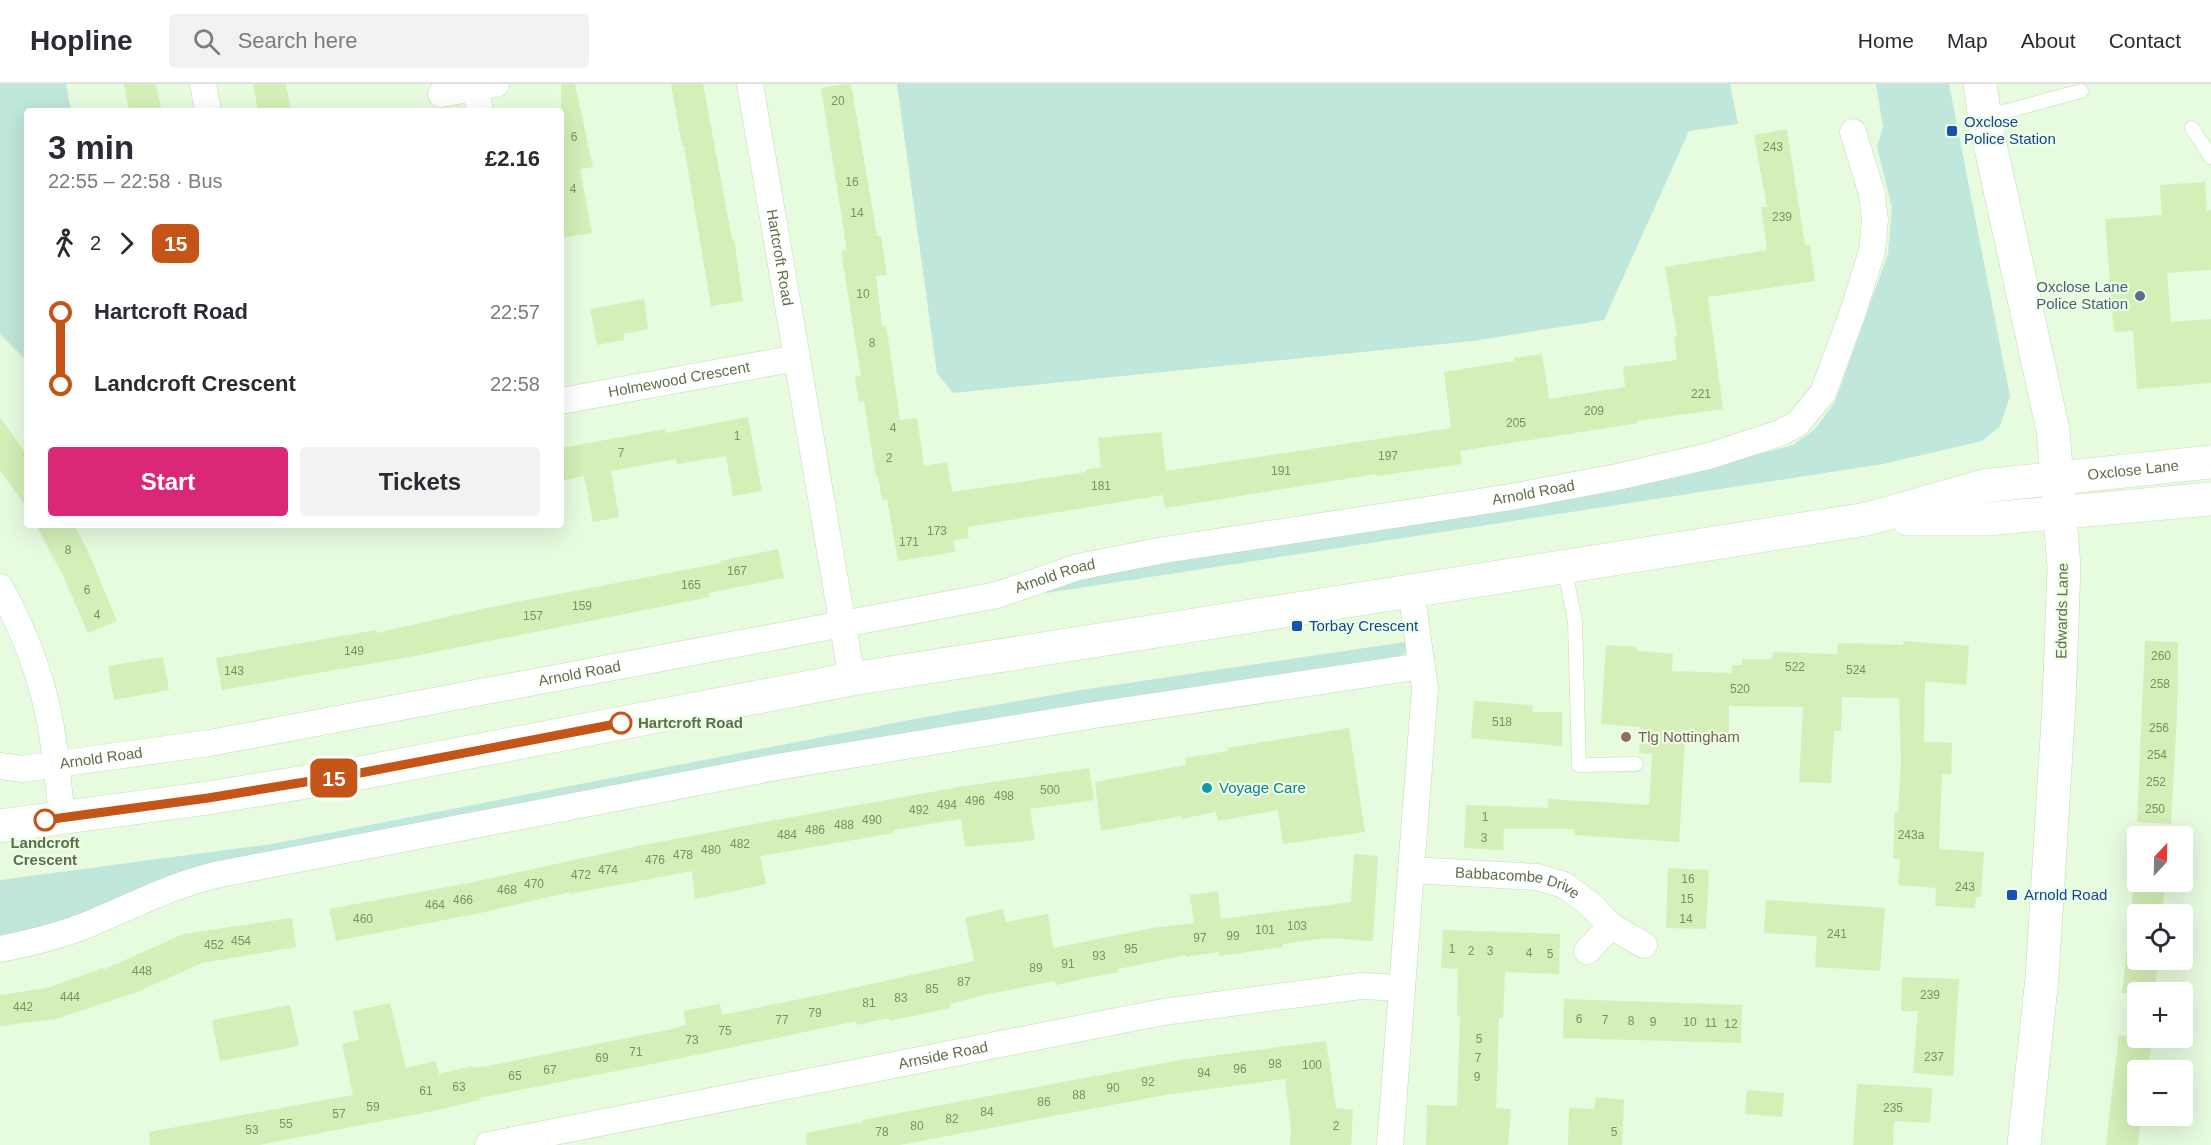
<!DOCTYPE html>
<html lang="en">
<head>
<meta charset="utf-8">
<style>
	:root { --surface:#fff; --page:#f2f2f3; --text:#2b2b33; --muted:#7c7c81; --line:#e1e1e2; --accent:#db2777 }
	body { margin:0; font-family:Helvetica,sans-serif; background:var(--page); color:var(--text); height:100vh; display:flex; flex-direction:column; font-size:22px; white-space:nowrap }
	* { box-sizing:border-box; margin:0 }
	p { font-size:20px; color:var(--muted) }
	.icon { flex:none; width:33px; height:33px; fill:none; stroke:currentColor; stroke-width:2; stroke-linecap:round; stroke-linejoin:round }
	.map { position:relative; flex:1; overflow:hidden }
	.details { position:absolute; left:24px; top:24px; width:540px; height:420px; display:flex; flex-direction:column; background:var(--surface); border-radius:6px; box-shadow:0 6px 24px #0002 }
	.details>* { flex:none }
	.badge { padding:0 12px; border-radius:9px; font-size:21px; line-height:39px }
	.needle { width:39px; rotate:22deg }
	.fabs { position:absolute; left:2127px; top:742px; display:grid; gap:12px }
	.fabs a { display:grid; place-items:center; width:66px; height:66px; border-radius:6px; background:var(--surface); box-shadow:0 6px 24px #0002; font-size:30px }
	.map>.badge { position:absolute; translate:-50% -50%; box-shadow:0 0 0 3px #fff }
	.legs { display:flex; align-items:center; gap:9px; height:66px; padding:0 24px; font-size:20px }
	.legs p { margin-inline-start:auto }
	.headline { display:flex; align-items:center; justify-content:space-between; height:102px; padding:0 24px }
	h1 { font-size:33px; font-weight:700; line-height:45px }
	.button { display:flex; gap:12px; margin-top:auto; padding:12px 24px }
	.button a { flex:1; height:69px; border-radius:6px; background:var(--accent); color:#fff; font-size:24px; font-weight:700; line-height:69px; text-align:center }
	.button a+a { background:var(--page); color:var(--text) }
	ul { padding:0 24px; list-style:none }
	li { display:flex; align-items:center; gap:21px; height:72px; font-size:22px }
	li i { display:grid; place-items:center; width:9px; height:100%; margin:0 8px; background:currentColor }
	li i::after { content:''; width:15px; height:15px; margin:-8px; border:4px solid; border-radius:50%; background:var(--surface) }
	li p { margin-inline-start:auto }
	li:first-child i { background:linear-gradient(#0000 50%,currentColor 0) }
	li:last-child i { background:linear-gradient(currentColor 50%,#0000 0) }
	header { display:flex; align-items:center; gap:36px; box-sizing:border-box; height:84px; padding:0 30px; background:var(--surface); border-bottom:2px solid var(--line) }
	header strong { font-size:28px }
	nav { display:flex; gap:33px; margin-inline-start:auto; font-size:21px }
	.search { width:420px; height:54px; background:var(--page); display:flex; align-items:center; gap:15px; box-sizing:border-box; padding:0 21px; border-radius:6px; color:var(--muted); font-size:22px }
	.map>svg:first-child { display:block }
	.green { fill:#bfe7db }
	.building { fill:#d4efb8 }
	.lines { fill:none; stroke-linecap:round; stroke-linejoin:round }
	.service-casing { stroke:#c6d9b7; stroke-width:15 }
	.minor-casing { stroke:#c6d9b7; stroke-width:27 }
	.tertiary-casing { stroke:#c6d9b7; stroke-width:34 }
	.secondary-casing { stroke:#cae0b7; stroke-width:34 }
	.service { stroke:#fff; stroke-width:14 }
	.minor { stroke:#fff; stroke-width:26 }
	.tertiary { stroke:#fff; stroke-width:33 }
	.secondary { stroke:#fff; stroke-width:33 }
	.line-1-casing { stroke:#fff; stroke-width:14 }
	.line-1 { stroke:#c45417; stroke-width:9 }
	.transit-dot { fill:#1a4fb4; stroke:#ecfee5; stroke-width:2 }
	.service-dot { fill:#5c6f8a; stroke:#ecfee5; stroke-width:2 }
	.stop-1-dot { fill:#fff; stroke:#c45417; stroke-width:3 }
	.education-dot { fill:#8d6e63; stroke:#ecfee5; stroke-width:2 }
	.culture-dot { fill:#0f9aa8; stroke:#ecfee5; stroke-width:2 }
	.labels { text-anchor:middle; stroke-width:4.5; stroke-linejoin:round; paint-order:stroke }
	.number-label { font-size:12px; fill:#7c9065 }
	.transit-label { font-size:15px; fill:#164399; stroke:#ecfee5; text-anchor:start }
	.street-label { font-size:15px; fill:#5e7049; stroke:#ecfee5 }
	.service-label { font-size:15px; fill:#4e5e75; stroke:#ecfee5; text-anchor:end }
	.stop-label { font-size:15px; font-weight:bold; fill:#5e7049; stroke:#ecfee5; text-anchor:start }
	.education-label { font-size:15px; fill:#785e54; stroke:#ecfee5; text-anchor:start }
	.culture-label { font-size:15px; fill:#0d838f; stroke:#ecfee5; text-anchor:start }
</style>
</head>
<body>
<header>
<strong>Hopline</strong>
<div class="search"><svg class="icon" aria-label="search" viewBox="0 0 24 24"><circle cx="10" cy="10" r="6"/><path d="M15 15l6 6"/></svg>Search here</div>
<nav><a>Home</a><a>Map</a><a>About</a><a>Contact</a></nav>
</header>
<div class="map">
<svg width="2211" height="1061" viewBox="0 0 2211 1061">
	<rect width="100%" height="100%" fill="#e7fbdf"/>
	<path class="green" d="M0,0h66l5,27h-44v250l-27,-27z
		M897,0h833l8,40 -49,7 -85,189 -131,21 -520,52 -16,-20z
		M1876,0h73l61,312 -10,30 -18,15 -99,23 -863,133 66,-22 552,-89 155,-41 22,-16 20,-27 53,-148 4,-46 -15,-61 6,-20z
		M1405,558l1,11 -22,10 -1263,238 -89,30 -32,5v-56l272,-36 643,-125 166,-29z"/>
	<path class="building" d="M124,0h32l5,24 -14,3h-18z
		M253,0h33l5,27h-33z
		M561,0h14l18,83 -13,2 12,64 -31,5z
		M671,0h32l29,155h2l9,62 -32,5 -27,-160h-2z
		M844,0h7l26,152h4l6,39 -11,1 6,50 4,-1 14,95 17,-2 7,48 23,-4 5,30 134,-20 -1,-2 16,-3 -3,-29 63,-6 5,39 285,-43 -7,-56 70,-11v-3l28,-4 7,45 76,-12 -2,-20 54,-7 -3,-24h3l-12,-69 102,-17 -6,-43h6l-13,-72 33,-6 18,116h5l5,36 -107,16 15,112 -86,12 1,2 -178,28 2,13 -85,12 -1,-2 -211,34 -2,-13 -196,32 2,11 -16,3 2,11 -57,9 -11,-62 -5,1 -4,-24 -2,1 -12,-76 -5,1 -4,-25 6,-1 -20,-125 6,-1 -26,-162z
		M2205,98l2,29 4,-1v60l-44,3 4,49 40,-3v64l-74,6 -4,-58 -19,1 -9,-113 57,-4 -2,-30z
		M644,215l4,30 -25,5 1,6 -27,5 -7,-36z
		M0,333l27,38v53l-27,-37z
		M748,333l14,74 -29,5 -7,-40 -49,8 -1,-5 -37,7 -28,5 8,46 -26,5 -9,-46 -23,5v-33l104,-19v4z
		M36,441h38l13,24 30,72 -29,12 -25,-57z
		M778,465l6,29 -76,15 1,4 -295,59 -192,34 -6,-32 160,-28 1,3 109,-25 235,-45 -1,-2z
		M1904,557l65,5 -3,39 -41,-4 -1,61 28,1 -1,31h-9l-3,75 45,3 -3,45h-5l-1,11 -40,-2 1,-18 -38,-3 2,-26h-7l2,-47h3l3,-51 -2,-63 -57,-1 -1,34h-7l-3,52 -32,-1 4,-75 -74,-1v34l-44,-1 -6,103 -105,-7v-6h-70l-1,21 -39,-2 2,-43 82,3v-9l101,6 3,-51 -13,-1 2,-26 -40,-3 5,-79 31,2v4l36,3 -1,17 60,2v-8h10v-6h30l1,-7 64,2 1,-11 65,2z
		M2145,557l33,1 -1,73 -6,109 -34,-2z
		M163,573l6,33 -55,10 -6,-34z
		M1474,617l59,4 -1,7h30v34l-91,-8z
		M1349,644l16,104 -82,12 -5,-34 -60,11 -2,-9 -35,7v-3l-80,15 -6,-49 91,-17 -1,-7 43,-7 -1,-3z
		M1089,684l5,32 -64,9 5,31 -70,7 -4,-28 -68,11 1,3 -134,23 6,28 -71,15 -3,-28 -122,23v-2l-90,21 -144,28 -7,-32 140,-26 169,-37 132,-25 189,-34z
		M1354,770l24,2 -5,85 -47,-3 -43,6v3l-64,9v-4l-33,5v-2l-68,14 1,3 -32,6 -31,7 -1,-4 -72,14 -33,9v4l-61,13v-3l-32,7 -1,-4 -189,40 -188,37 1,2 -42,10 -179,35h-109l-1,-13 204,-37 -11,-51 17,-4 -6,-29 37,-8 16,65 30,-7 3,13 33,-8v2l16,-2 184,-37 14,-4 -3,-14 37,-7 2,11 127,-26 125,-28 -9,-43 38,-9 3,13 42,-8 5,34 100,-20 41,-5 -4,-28 28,-4 3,28 130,-17z
		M1668,784l41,2 -3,59 -40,-1z
		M2134,798h31l-3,33h-24v45h20l-3,33h-33z
		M1766,816l119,8 -5,63 -65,-4 2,-31 -53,-3z
		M292,834l4,29 -94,16 -65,29 -81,27 -56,7v-31l47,-7 56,-20v2l80,-36z
		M1443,846l117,4 -1,40 -54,-2 -2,46h-4l-3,90 15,1 -3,36h-82l1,-40 30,1 3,-90h-3l1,-47 -17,-1z
		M1902,893l57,2 -6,97 -40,-3 5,-62h-17z
		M1564,915l178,6 -1,38 -178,-5z
		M290,921l9,41 -79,15 -8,-41z
		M2119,951l33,4 -4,32h-10v45h3l-3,29h-32z
		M1326,957l10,67 17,2 -2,35h-61l1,-16 -6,-50 -120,16 -266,50h-92l-1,-12 56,-11v-2l318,-60z
		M1857,1000l75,4 -2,35 -36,-2 -1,24h-40z
		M1747,1006l37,3 -2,24 -37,-3z
		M1596,1013l28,3 -2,45h-54l1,-37 25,1z"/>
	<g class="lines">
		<defs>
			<path id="service" d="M1985,33l96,-26
				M2192,44l19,29
				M1564,483l11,54 4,144 57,-1"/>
			<g id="minor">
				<path d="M203,0l5,27"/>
				<path id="s1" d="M750,0l102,595"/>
				<path d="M475,4l5,23"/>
				<path d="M441,10l55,-10"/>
				<path id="s2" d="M561,317l236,-43"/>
				<path d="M0,503c22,40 40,85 49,130 7,33 9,67 13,101"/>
				<path id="s3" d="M0,682l22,3 188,-26 787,-148 81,-28 86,-17 347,-53 106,-20 92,-21 71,-23 17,-9 26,-31 30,-81 19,-61 3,-31 -3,-26 -19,-62"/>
				<path id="s4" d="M1411,786l126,7 27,8 27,20 20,21 33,19"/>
				<path d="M0,865c30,-6 61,-13 89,-25 44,-18 85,-40 131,-50l557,-107 318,-52 327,-49"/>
				<path d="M1587,867l24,-25"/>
				<path id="s5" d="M488,1061l675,-133 198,-26 41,2"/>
				<path d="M1390,1061l35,-457 -14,-97"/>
			</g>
			<path id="tertiary" d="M1980,0l6,42 67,304 11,137 -5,136 -17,275 -18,167"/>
			<g id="secondary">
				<path d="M1908,435h79l224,-20"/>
				<path id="s6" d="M0,742l208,-28 152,-25 492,-94 1015,-160 116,-33 228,-24"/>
			</g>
		</defs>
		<use href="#service" class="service-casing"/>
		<use href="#minor" class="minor-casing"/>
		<use href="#tertiary" class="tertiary-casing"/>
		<use href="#secondary" class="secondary-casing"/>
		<use href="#service" class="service"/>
		<use href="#minor" class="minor"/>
		<use href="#tertiary" class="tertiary"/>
		<use href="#secondary" class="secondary"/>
	</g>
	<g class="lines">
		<defs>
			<path id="line-1" d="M45,736l163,-22 152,-25 261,-50"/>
		</defs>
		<use href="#line-1" class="line-1-casing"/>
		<use href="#line-1" class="line-1"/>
	</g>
	<g class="transit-dot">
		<rect x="1946" y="41" width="12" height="12" rx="3"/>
		<rect x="1291" y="536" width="12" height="12" rx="3"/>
		<rect x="2006" y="805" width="12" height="12" rx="3"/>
	</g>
	<circle class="service-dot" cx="2140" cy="212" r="6"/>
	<g class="stop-1-dot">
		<circle cx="621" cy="639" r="10"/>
		<circle cx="45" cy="736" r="10"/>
	</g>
	<circle class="education-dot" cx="1626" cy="653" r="6"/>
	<circle class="culture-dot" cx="1207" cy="704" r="6"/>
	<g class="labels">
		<g class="number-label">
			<text x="838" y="21">20</text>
			<text x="574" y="57">6</text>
			<text x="1773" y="67">243</text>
			<text x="852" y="102">16</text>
			<text x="573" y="109">4</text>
			<text x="857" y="133">14</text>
			<text x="1782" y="137">239</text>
			<text x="863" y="214">10</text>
			<text x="872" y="263">8</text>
			<text x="1701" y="314">221</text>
			<text x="1594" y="331">209</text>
			<text x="1516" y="343">205</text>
			<text x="893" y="348">4</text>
			<text x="737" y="356">1</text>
			<text x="621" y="373">7</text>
			<text x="1388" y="376">197</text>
			<text x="889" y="378">2</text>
			<text x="1281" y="391">191</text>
			<text x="1101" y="406">181</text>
			<text x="937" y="451">173</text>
			<text x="909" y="462">171</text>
			<text x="68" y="470">8</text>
			<text x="737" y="491">167</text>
			<text x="691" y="505">165</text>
			<text x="87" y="510">6</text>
			<text x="582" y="526">159</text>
			<text x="97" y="535">4</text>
			<text x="533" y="536">157</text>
			<text x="354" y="571">149</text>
			<text x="2161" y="576">260</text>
			<text x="1795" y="587">522</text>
			<text x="1856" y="590">524</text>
			<text x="234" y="591">143</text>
			<text x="2160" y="604">258</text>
			<text x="1740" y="609">520</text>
			<text x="1502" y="642">518</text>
			<text x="2159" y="648">256</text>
			<text x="2157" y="675">254</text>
			<text x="2156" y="702">252</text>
			<text x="1050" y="710">500</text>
			<text x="1004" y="716">498</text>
			<text x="975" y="721">496</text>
			<text x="947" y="725">494</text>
			<text x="2155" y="729">250</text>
			<text x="919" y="730">492</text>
			<text x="1485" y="737">1</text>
			<text x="872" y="740">490</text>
			<text x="844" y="745">488</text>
			<text x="815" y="750">486</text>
			<text x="787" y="755">484</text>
			<text x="1911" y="755">243a</text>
			<text x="1484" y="758">3</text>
			<text x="740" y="764">482</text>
			<text x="711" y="770">480</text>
			<text x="683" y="775">478</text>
			<text x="655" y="780">476</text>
			<text x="608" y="790">474</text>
			<text x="581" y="795">472</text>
			<text x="1688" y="799">16</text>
			<text x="534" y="804">470</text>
			<text x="1965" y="807">243</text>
			<text x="507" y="810">468</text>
			<text x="1687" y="819">15</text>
			<text x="463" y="820">466</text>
			<text x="435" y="825">464</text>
			<text x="363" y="839">460</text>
			<text x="1686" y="839">14</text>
			<text x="1297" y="846">103</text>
			<text x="1265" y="850">101</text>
			<text x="1837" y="854">241</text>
			<text x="1233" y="856">99</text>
			<text x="1200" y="858">97</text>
			<text x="241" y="861">454</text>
			<text x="214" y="865">452</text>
			<text x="1131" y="869">95</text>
			<text x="1452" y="869">1</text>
			<text x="1471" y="871">2</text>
			<text x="1490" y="871">3</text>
			<text x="1529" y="873">4</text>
			<text x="1550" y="874">5</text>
			<text x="1099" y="876">93</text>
			<text x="1068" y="884">91</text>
			<text x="1036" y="888">89</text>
			<text x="142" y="891">448</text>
			<text x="964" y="902">87</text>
			<text x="932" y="909">85</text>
			<text x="1930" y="915">239</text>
			<text x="70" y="917">444</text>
			<text x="901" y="918">83</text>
			<text x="869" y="923">81</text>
			<text x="23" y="927">442</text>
			<text x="815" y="933">79</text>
			<text x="1579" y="939">6</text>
			<text x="782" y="940">77</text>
			<text x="1605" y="940">7</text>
			<text x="1631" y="941">8</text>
			<text x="1653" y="942">9</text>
			<text x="1690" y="942">10</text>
			<text x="1711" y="943">11</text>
			<text x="1731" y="944">12</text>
			<text x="725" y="951">75</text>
			<text x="1479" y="959">5</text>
			<text x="692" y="960">73</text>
			<text x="636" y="972">71</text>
			<text x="1934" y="977">237</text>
			<text x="602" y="978">69</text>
			<text x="1478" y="978">7</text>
			<text x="1275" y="984">98</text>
			<text x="1312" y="985">100</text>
			<text x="1240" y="989">96</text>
			<text x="550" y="990">67</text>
			<text x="1204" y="993">94</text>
			<text x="515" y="996">65</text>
			<text x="1477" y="997">9</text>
			<text x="1148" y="1002">92</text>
			<text x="459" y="1007">63</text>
			<text x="1113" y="1008">90</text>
			<text x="426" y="1011">61</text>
			<text x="1079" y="1015">88</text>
			<text x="1044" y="1022">86</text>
			<text x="373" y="1027">59</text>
			<text x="1893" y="1028">235</text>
			<text x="987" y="1032">84</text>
			<text x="339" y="1034">57</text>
			<text x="952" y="1039">82</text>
			<text x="286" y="1044">55</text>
			<text x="917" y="1046">80</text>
			<text x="1336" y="1046">2</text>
			<text x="252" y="1050">53</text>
			<text x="882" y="1052">78</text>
			<text x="1614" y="1052">5</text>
		</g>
		<g class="transit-label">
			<text x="1964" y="43">Oxclose<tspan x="1964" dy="17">Police Station</tspan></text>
			<text x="1309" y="547">Torbay Crescent</text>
			<text x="2024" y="816">Arnold Road</text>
		</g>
		<g class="street-label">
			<text dy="5" stroke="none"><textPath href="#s1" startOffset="176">Hartcroft Road</textPath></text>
			<text dy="5" stroke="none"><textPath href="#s2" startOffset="120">Holmewood Crescent</textPath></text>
			<text dy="5" stroke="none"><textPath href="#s6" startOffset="2164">Oxclose Lane</textPath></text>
			<text dy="5" stroke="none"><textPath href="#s3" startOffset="1560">Arnold Road</textPath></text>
			<text dy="5" stroke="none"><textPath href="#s3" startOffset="1074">Arnold Road</textPath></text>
			<text transform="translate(2062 527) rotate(-89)" y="5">Edwards Lane</text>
			<text dy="5" stroke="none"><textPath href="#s3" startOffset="588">Arnold Road</textPath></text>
			<text dy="5" stroke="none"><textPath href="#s3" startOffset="102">Arnold Road</textPath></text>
			<text dy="5" stroke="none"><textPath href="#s4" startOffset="108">Babbacombe Drive</textPath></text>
			<text dy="5" stroke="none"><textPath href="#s5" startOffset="464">Arnside Road</textPath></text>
		</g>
		<g class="service-label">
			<text x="2128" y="208">Oxclose Lane<tspan x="2128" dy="17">Police Station</tspan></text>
		</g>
		<g class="stop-label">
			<text x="638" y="644">Hartcroft Road</text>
			<text x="45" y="764" text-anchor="middle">Landcroft<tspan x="45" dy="17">Crescent</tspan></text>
		</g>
		<g class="education-label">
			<text x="1638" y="658">Tlg Nottingham</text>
		</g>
		<g class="culture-label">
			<text x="1219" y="709">Voyage Care</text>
		</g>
	</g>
</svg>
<div class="fabs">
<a><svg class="needle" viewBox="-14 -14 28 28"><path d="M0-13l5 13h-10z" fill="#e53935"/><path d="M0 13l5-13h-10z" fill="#7c7c81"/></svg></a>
<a><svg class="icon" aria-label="locate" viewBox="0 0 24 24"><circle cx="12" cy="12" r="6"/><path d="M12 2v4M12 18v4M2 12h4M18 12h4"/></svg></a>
<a>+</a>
<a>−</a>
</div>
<b class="badge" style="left:334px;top:694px;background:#c45417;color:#fff">15</b>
<section class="details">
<div class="headline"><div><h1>3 min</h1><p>22:55 – 22:58 · Bus</p></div><b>£2.16</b></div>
<div class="legs"><svg class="icon" aria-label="walk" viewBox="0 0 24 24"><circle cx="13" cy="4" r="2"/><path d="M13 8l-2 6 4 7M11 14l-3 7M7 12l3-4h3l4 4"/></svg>2<svg class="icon" aria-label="forward" viewBox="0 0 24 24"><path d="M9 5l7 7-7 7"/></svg><b class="badge" style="background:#c45417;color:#fff">15</b></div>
<ul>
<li><i style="color:#c45417"></i><b>Hartcroft Road</b><p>22:57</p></li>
<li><i style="color:#c45417"></i><b>Landcroft Crescent</b><p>22:58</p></li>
</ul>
<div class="button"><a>Start</a><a>Tickets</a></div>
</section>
</div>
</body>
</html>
